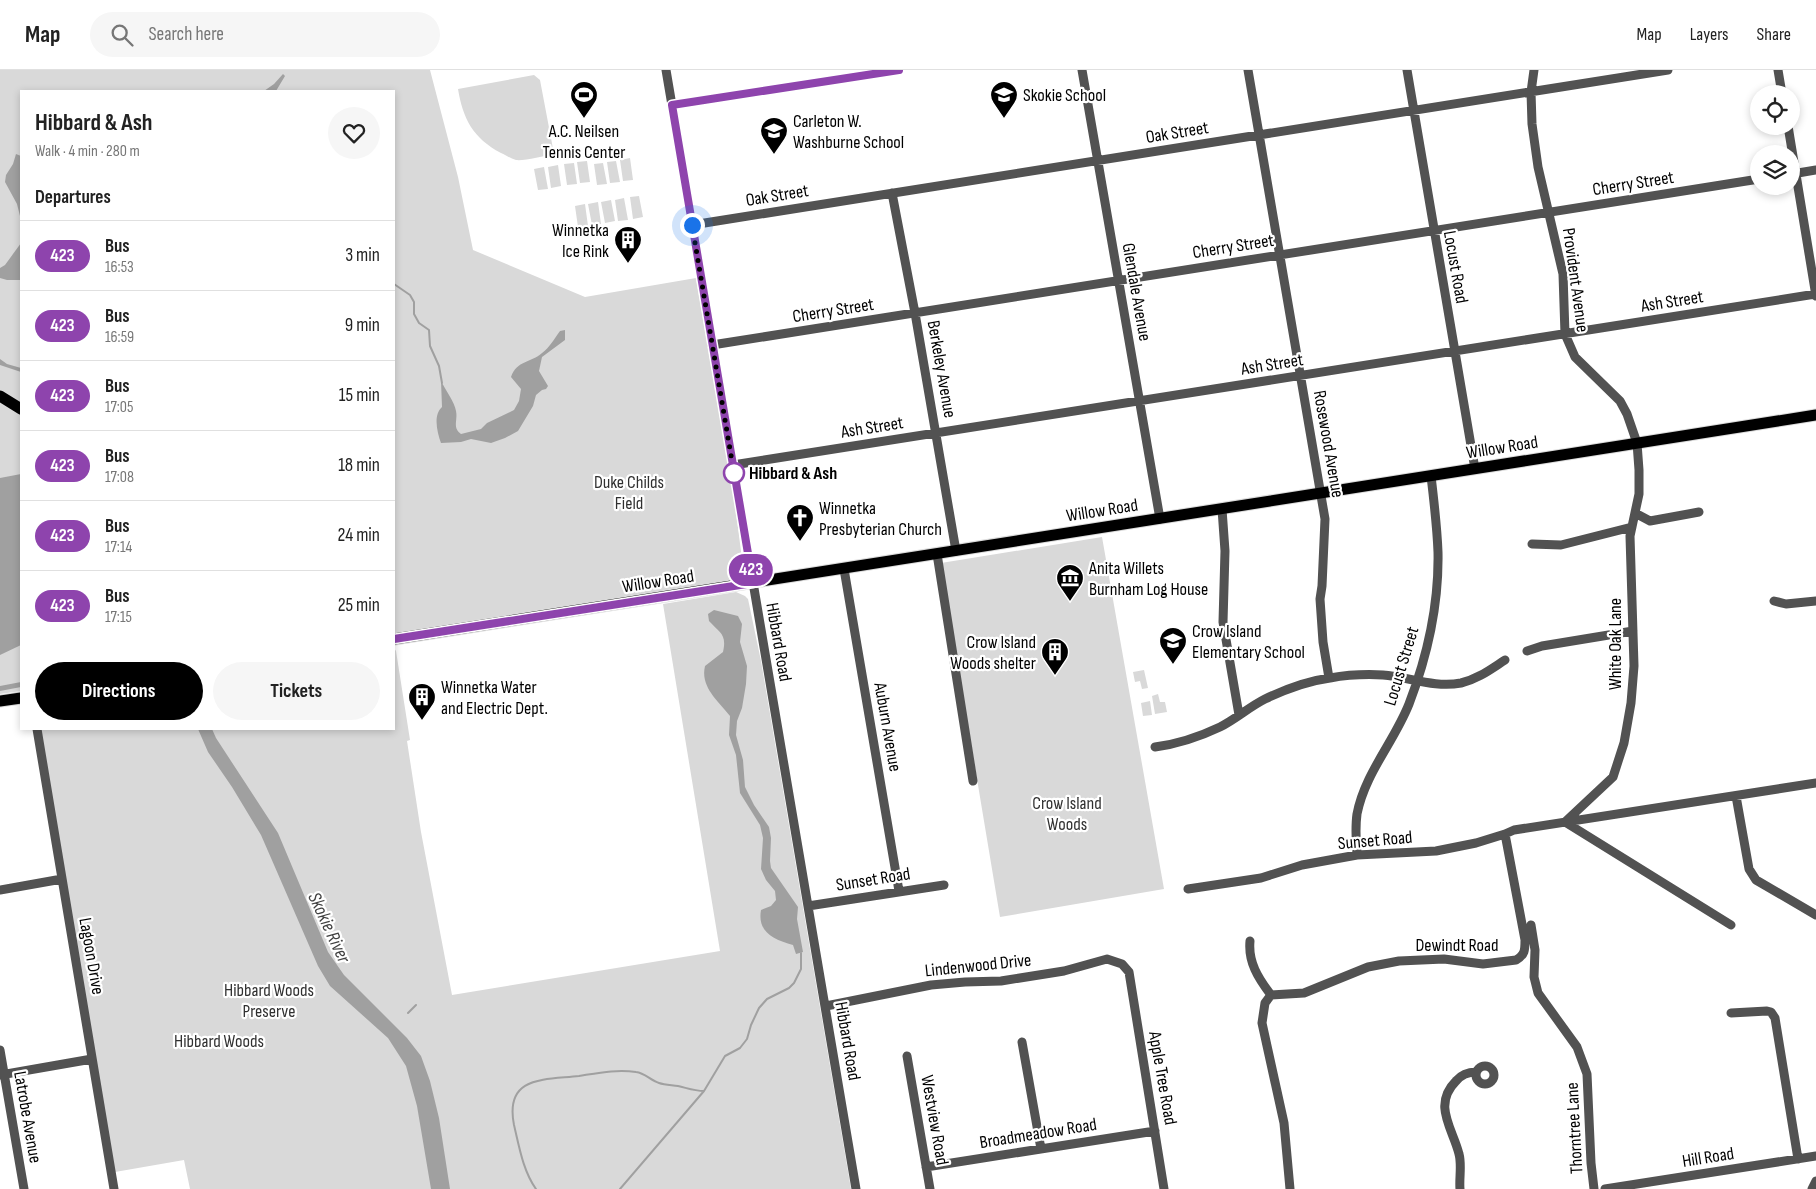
<!DOCTYPE html>
<html lang="en">
<head>
<meta charset="utf-8">
<style>
	:root { --surface:#fff; --page:#f6f6f6; --text:#222; --muted:#767676; --line:#e0e0e0; --accent:#000 }
	body { margin:0; font-family:"Sofia Sans Condensed",sans-serif; background:var(--page); color:var(--text); height:100vh; display:flex; flex-direction:column; font-size:19px; white-space:nowrap }
	* { box-sizing:border-box; margin:0 }
	p { font-size:16px; color:var(--muted) }
	.icon { flex:none; width:28px; height:28px; fill:none; stroke:currentColor; stroke-width:2; stroke-linecap:round; stroke-linejoin:round }
	.map { position:relative; flex:1; overflow:hidden }
	.side { position:absolute; left:20px; top:20px; width:375px; height:640px; display:flex; flex-direction:column; background:var(--surface); border-radius:0px; box-shadow:0 2px 8px #0003 }
	.side>* { flex:none }
	.badge { padding:0 10px; border-radius:16px; font-size:18px; line-height:32px }
	.buttons { position:absolute; left:1750px; top:15px; display:grid; gap:10px }
	.buttons a { display:grid; place-items:center; width:50px; height:50px; border-radius:50%; background:var(--surface); box-shadow:0 2px 8px #0003; font-size:25px }
	.you { position:absolute; width:25px; height:25px; margin:-12px; border:4px solid #fff; border-radius:50%; background:#1a73e8; box-shadow:0 0 0 8px #1a73e833 }
	.map>.badge { position:absolute; translate:-50% -50%; box-shadow:0 0 0 2px #fff }
	h2 { padding:0 15px; font-size:19px; line-height:45px }
	.round { display:grid; place-items:center; flex:none; width:52px; height:52px; border-radius:26px; background:var(--page) }
	.head { display:flex; align-items:center; justify-content:space-between; height:85px; padding:0 15px }
	h1 { font-size:24px; font-weight:700; line-height:38px }
	.primary-button { display:flex; gap:10px; margin-top:auto; padding:10px 15px }
	.primary-button a { flex:1; height:58px; border-radius:30px; background:var(--accent); color:#fff; font-size:20px; font-weight:700; line-height:58px; text-align:center }
	.primary-button a+a { background:var(--page); color:var(--text) }
	ul { padding:0; list-style:none }
	li { display:flex; align-items:center; gap:15px; height:70px; padding:0 15px; border-top:1px solid var(--line) }
	li div { flex:1 }
	li b { display:block; font-size:19px }
	li em { font-style:normal }
	li .badge { min-width:55px; font-weight:700; text-align:center }
	header { display:flex; align-items:center; gap:30px; box-sizing:border-box; height:70px; padding:0 25px; background:var(--surface); border-bottom:1px solid var(--line) }
	header strong { font-size:24px }
	nav { display:flex; gap:28px; margin-inline-start:auto; font-size:18px }
	.search { width:350px; height:45px; background:var(--page); display:flex; align-items:center; gap:12px; box-sizing:border-box; padding:0 18px; border-radius:28px; color:var(--muted); font-size:19px }
	.map>svg:first-child { display:block }
	.green { fill:#d9d9d9 }
	.water { fill:#a0a0a0 }
	.lines { fill:none; stroke-linecap:round; stroke-linejoin:round }
	.stream { stroke:#a0a0a0; stroke-width:2 }
	.major-casing { stroke:#dbdbdb; stroke-width:13 }
	.minor { stroke:#525252; stroke-width:9 }
	.major { stroke:#000; stroke-width:11 }
	.line-casing { stroke:#fff; stroke-width:11 }
	.line { stroke:#8e44ad; stroke-width:8 }
	.walk { stroke:#000; stroke-width:5; stroke-dasharray:0 9 }
	.stop-dot { fill:#fff; stroke:#8e44ad; stroke-width:2.5 }
	.labels { text-anchor:middle; stroke-width:4.5; stroke-linejoin:round; paint-order:stroke }
	.poi-label { font-size:18px; fill:#000; stroke:#fff; text-anchor:start }
	.street-label { font-size:18px; fill:#000; stroke:#fff }
	.stop-label { font-size:18px; font-weight:bold; fill:#000; stroke:#fff; text-anchor:start }
	.park-label { font-size:18px; fill:#303030; stroke:#fff }
	.water-label { font-size:19px; font-style:italic; fill:#414141; stroke:#fff }
</style>
</head>
<body>
<header>
<strong>Map</strong>
<div class="search"><svg class="icon" aria-label="search" viewBox="0 0 24 24"><circle cx="10" cy="10" r="6"/><path d="M15 15l6 6"/></svg>Search here</div>
<nav><a>Map</a><a>Layers</a><a>Share</a></nav>
</header>
<div class="map">
<svg width="1816" height="1119" viewBox="0 0 1816 1119">
	<rect width="100%" height="100%" fill="#fff"/>
	<path class="green" d="M0,0h430l28,107 15,73 112,47 111,-19 40,234 7,55 -2,7 -9,6 -338,53v-542h-373v600l-21,3z
		M534,5l6,5 14,74c-10,2 -30,7 -38,6 -5,-1 -10,-5 -15,-7 -28,-15 -38,-34 -43,-64z
		M630,88l3,22 -10,1 -3,-21z
		M587,91l3,21 -10,1 -3,-21z
		M616,91l4,21 -10,1 -3,-21z
		M574,93l3,21 -10,1 -3,-21z
		M603,93l4,21 -10,1 -3,-21z
		M558,95l3,21 -10,2 -3,-21z
		M544,97l4,22 -10,1 -4,-21z
		M639,126l4,21 -10,2 -3,-22z
		M624,128l4,22 -10,1 -3,-21z
		M611,130l4,21 -10,2 -4,-21z
		M598,132l3,22 -9,1 -4,-21z
		M585,134l3,22 -10,1 -3,-21z
		M1102,467l62,352 -164,28 -59,-354z
		M736,522l9,4 3,3 13,62 90,528h-661l-6,-29 -69,12 -75,-443h354v-81l2,3 14,89 -3,1 14,91 31,163 268,-44 -57,-347z
		M1144,600l4,18 -6,1 -2,-8 -5,1 -2,-10z
		M1158,624l2,8h5l2,10 -12,2 -3,-18z
		M1150,631l2,14 -9,1 -2,-13z"/>
	<path class="water" d="M283,4l2,2 -9,15h-12l10,-7z
		M16,84l5,2v64l-4,-16 -12,-22 1,-7 7,-11z
		M21,173v37h-14l-7,-2v-10l5,-3z
		M565,260v10l-23,17 -3,14 9,15 -2,3 -4,1 -6,5 -3,11 -15,25 -13,7 -14,5 -20,-4 -10,3 -20,1c-4,-11 -8,-28 1,-36l-1,-26c4,8 14,22 15,30 2,9 -4,17 5,23l20,-5 6,-6 27,-13 5,-9 2,-12 -10,-12c6,-17 20,-14 31,-24 8,-6 12,-14 18,-22z
		M0,289l7,5 14,4v4l-21,-7z
		M21,404v171l-21,10v-177z
		M714,540l24,6 4,8 -2,18 7,24 -1,18 -4,24 -5,13 -1,14 7,25 2,27 9,18 15,22 2,11 -1,23 1,7 27,39 -1,12 6,33 -7,2 -3,-9c-19,-5 -36,-13 -32,-35l10,-4 5,-6 -1,-9 -9,-11 -5,-11 2,-31 -3,-13 -20,-32 -4,-38 -7,-20 1,-19c-12,-15 -30,-29 -25,-50l18,-14c4,-18 -3,-19 -14,-31l-1,-7z
		M21,612v5l-21,4v-5z
		M198,659h14l4,9 62,95 50,119 16,23 63,63 14,18 9,25 9,37 11,71h-19l-14,-83 -11,-40 -18,-28 -58,-52 -12,-20 -57,-131 -29,-48 -24,-35z"/>
	<g class="lines">
		<path class="stream" d="M394,214l16,11 4,7v12l5,9 10,7 1,16 9,20 3,17
			M408,943l8,-8
			M536,1119c-13,-18 -17,-43 -22,-64 -10,-50 32,-45 65,-49 19,-3 38,-7 57,-4 9,1 14,8 23,11 6,2 13,2 19,3 9,2 16,5 26,5
			M620,1119l84,-98 21,-35 15,-8 7,-9 4,-14 8,-17 8,-9 22,-11 5,-5 7,-14v-16"/>
		<defs>
			<path id="major" d="M0,326l21,13
				M394,569l1422,-224
				M0,631l21,-3"/>
		</defs>
		<use href="#major" class="major-casing"/>
		<path class="minor" d="M666,0l190,1119
			M1082,0l78,449
			M1248,0l77,449 -3,67 -2,13 3,43 6,36
			M1407,0l68,399
			M1534,0l-3,22 1,32 6,43 25,107 2,60 10,23 45,44 7,13 10,29 2,27v24l-9,42 4,130 -3,37 -7,40 -11,34 -48,45 166,103
			M1778,0l4,24
			M672,35l227,-35
			M1788,56l28,170
			M1792,104l24,-4
			M892,123l23,120 41,238
			M692,155l976,-155
			M712,275l1047,-166
			M733,395l1083,-171
			M1222,439l3,42 -2,71 16,93
			M1635,443l15,8 49,-9
			M1532,474l29,1 71,-18
			M937,484l36,227
			M844,499l55,322
			M1774,531l12,3 30,-3
			M1527,581l15,-5 91,-15
			M37,659l77,460
			M1155,677c23,-3 44,-10 65,-20 16,-8 29,-20 45,-28 21,-10 42,-18 65,-21 17,-3 35,-4 53,-3 26,2 51,13 78,8 17,-4 30,-14 44,-23
			M1736,726l13,73 7,11 60,35
			M1357,785c-1,-14 -2,-27 0,-41 8,-41 37,-72 52,-110 18,-47 30,-101 29,-152 -1,-26 -4,-51 -7,-76
			M1188,819l73,-11 41,-13 55,-10 79,-4 40,-8 29,-9 9,-4 302,-47
			M0,820l62,-11
			M808,836l136,-21
			M1531,855l4,25 -1,27 4,16 39,54 10,27 4,89 3,26
			M1250,871c-2,21 8,37 21,54l-6,8 -3,20 22,100 6,66
			M1271,925l33,-2 64,-26 31,-6 45,-2 39,5 33,-4c9,-5 9,-10 9,-20l-20,-106
			M826,936l105,-21 34,-3 36,-1 63,-10 43,-12 15,5 7,8 35,217
			M1731,943l36,-2 4,1 4,6 23,141
			M1022,972l19,107
			M0,980l24,139
			M907,986l23,133
			M1476 1005a9 9 0 1 1 18 0a9 9 0 1 1-18 0Z
			M0,1005l92,-16
			M926,1097l229,-36
			M1460,1119c-1,-11 2,-24 -1,-35 -6,-25 -27,-49 -3,-73 5,-6 12,-9 20,-9
			M1605,1119l211,-33
			M1812,1119l4,-8"/>
		<use href="#major" class="major"/>
	</g>
	<g class="lines">
		<defs>
			<path id="line" d="M394,569l359,-56 -81,-478 227,-35"/>
		</defs>
		<use href="#line" class="line-casing"/>
		<use href="#line" class="line"/>
		<path class="walk" d="M692,155l42,248"/>
	</g>
	<defs>
		<symbol id="stadium-pin" viewBox="-11 -11 22 30"><path d="M0 17L-7.5 6A9.5 9.5 0 1 1 7.5 6Z" fill="#000" stroke="#fff"/><path d="M0-5a6.5 5 0 1 0 0 10a6.5 5 0 1 0 0-10ZM-3.5-1.8h7v3.6h-7Z" fill="#fff"/></symbol>
		<symbol id="school-pin" viewBox="-11 -11 22 30"><path d="M0 17L-7.5 6A9.5 9.5 0 1 1 7.5 6Z" fill="#000" stroke="#fff"/><path d="M0-5L7-2L0 1L-7-2ZM-4 1L0 2.5L4 1V4Q0 6-4 4Z" fill="#fff"/></symbol>
		<symbol id="building-pin" viewBox="-11 -11 22 30"><path d="M0 17L-7.5 6A9.5 9.5 0 1 1 7.5 6Z" fill="#000" stroke="#fff"/><path d="M-4-6H4V6H1V3H-1V6H-4ZM-2.5-4.3h1.7v1.8h-1.7ZM.8-4.3h1.7v1.8H.8ZM-2.5-1h1.7V.8h-1.7ZM.8-1h1.7V.8H.8Z" fill="#fff"/></symbol>
		<symbol id="church-pin" viewBox="-11 -11 22 30"><path d="M0 17L-7.5 6A9.5 9.5 0 1 1 7.5 6Z" fill="#000" stroke="#fff"/><path d="M-1.2-6h2.4v3.5h3.3v2.4h-3.3V6h-2.4V-.1h-3.3v-2.4h3.3Z" fill="#fff"/></symbol>
		<symbol id="museum-pin" viewBox="-11 -11 22 30"><path d="M0 17L-7.5 6A9.5 9.5 0 1 1 7.5 6Z" fill="#000" stroke="#fff"/><path d="M0-6L6-3V-2H-6V-3ZM-5-1h2V3h-2ZM-1-1h2V3h-2ZM3-1h2V3H3ZM-6 4H6V6H-6Z" fill="#fff"/></symbol>
	</defs>
	<g fill-rule="evenodd">
		<use href="#stadium-pin" x="568" y="9" width="32" height="43"/>
		<use href="#school-pin" x="988" y="9" width="32" height="43"/>
		<use href="#school-pin" x="758" y="45" width="32" height="43"/>
		<use href="#building-pin" x="612" y="154" width="32" height="43"/>
		<use href="#church-pin" x="784" y="432" width="32" height="43"/>
		<use href="#museum-pin" x="1054" y="492" width="32" height="43"/>
		<use href="#school-pin" x="1157" y="555" width="32" height="43"/>
		<use href="#building-pin" x="1039" y="566" width="32" height="43"/>
		<use href="#building-pin" x="406" y="611" width="32" height="43"/>
	</g>
	<circle class="stop-dot" cx="734" cy="403" r="10"/>
	<g class="labels">
		<g class="poi-label">
			<text x="1023" y="31">Skokie School</text>
			<text x="793" y="57">Carleton W.<tspan x="793" dy="21">Washburne School</tspan></text>
			<text x="584" y="67" text-anchor="middle">A.C. Neilsen<tspan x="584" dy="21">Tennis Center</tspan></text>
			<text x="609" y="166" text-anchor="end">Winnetka<tspan x="609" dy="21">Ice Rink</tspan></text>
			<text x="819" y="444">Winnetka<tspan x="819" dy="21">Presbyterian Church</tspan></text>
			<text x="1089" y="504">Anita Willets<tspan x="1089" dy="21">Burnham Log House</tspan></text>
			<text x="1192" y="567">Crow Island<tspan x="1192" dy="21">Elementary School</tspan></text>
			<text x="1036" y="578" text-anchor="end">Crow Island<tspan x="1036" dy="21">Woods shelter</tspan></text>
			<text x="441" y="623">Winnetka Water<tspan x="441" dy="21">and Electric Dept.</tspan></text>
		</g>
		<g class="street-label">
			<text transform="translate(1177 62) rotate(-9)" y="6">Oak Street</text>
			<text transform="translate(1633 113) rotate(-9)" y="6">Cherry Street</text>
			<text transform="translate(777 125) rotate(-9)" y="6">Oak Street</text>
			<text transform="translate(1233 176) rotate(-9)" y="6">Cherry Street</text>
			<text transform="translate(1456 197) rotate(80)" y="6">Locust Road</text>
			<text transform="translate(1576 210) rotate(82)" y="6">Provident Avenue</text>
			<text transform="translate(1137 222) rotate(80)" y="6">Glendale Avenue</text>
			<text transform="translate(1672 231) rotate(-9)" y="6">Ash Street</text>
			<text transform="translate(833 240) rotate(-9)" y="6">Cherry Street</text>
			<text transform="translate(1272 294) rotate(-9)" y="6">Ash Street</text>
			<text transform="translate(942 299) rotate(80)" y="6">Berkeley Avenue</text>
			<text transform="translate(872 357) rotate(-9)" y="6">Ash Street</text>
			<text transform="translate(1329 374) rotate(80)" y="6">Rosewood Avenue</text>
			<text transform="translate(1502 377) rotate(-9)" y="6">Willow Road</text>
			<text transform="translate(1102 440) rotate(-9)" y="6">Willow Road</text>
			<text transform="translate(658 511) rotate(-9)" y="6">Willow Road</text>
			<text transform="translate(779 572) rotate(80)" y="6">Hibbard Road</text>
			<text transform="translate(1615 574) rotate(-90)" y="6">White Oak Lane</text>
			<text transform="translate(1401 596) rotate(-73)" y="6">Locust Street</text>
			<text transform="translate(888 657) rotate(80)" y="6">Auburn Avenue</text>
			<text transform="translate(1375 770) rotate(-5)" y="6">Sunset Road</text>
			<text transform="translate(873 809) rotate(-9)" y="6">Sunset Road</text>
			<text x="1457" y="881">Dewindt Road</text>
			<text transform="translate(92 886) rotate(80)" y="6">Lagoon Drive</text>
			<text transform="translate(978 895) rotate(-6)" y="6">Lindenwood Drive</text>
			<text transform="translate(848 971) rotate(80)" y="6">Hibbard Road</text>
			<text transform="translate(1163 1008) rotate(80)" y="6">Apple Tree Road</text>
			<text transform="translate(28 1047) rotate(80)" y="6">Latrobe Avenue</text>
			<text transform="translate(935 1050) rotate(80)" y="6">Westview Road</text>
			<text transform="translate(1574 1058) rotate(-93)" y="6">Thorntree Lane</text>
			<text transform="translate(1038 1063) rotate(-9)" y="6">Broadmeadow Road</text>
			<text transform="translate(1708 1087) rotate(-9)" y="6">Hill Road</text>
		</g>
		<g class="stop-label">
			<text x="749" y="409">Hibbard &amp; Ash</text>
		</g>
		<g class="park-label">
			<text x="629" y="418">Duke Childs<tspan x="629" dy="21">Field</tspan></text>
			<text x="1067" y="739">Crow Island<tspan x="1067" dy="21">Woods</tspan></text>
			<text x="269" y="926">Hibbard Woods<tspan x="269" dy="21">Preserve</tspan></text>
			<text x="219" y="977">Hibbard Woods</text>
		</g>
		<g class="water-label">
			<text transform="translate(330 857) rotate(65)" y="7">Skokie River</text>
		</g>
	</g>
</svg>
<div class="buttons">
<a><svg class="icon" aria-label="locate" viewBox="0 0 24 24"><circle cx="12" cy="12" r="6"/><path d="M12 2v4M12 18v4M2 12h4M18 12h4"/></svg></a>
<a><svg class="icon" aria-label="layers" viewBox="0 0 24 24"><path d="M12 4l9 5-9 5-9-5zM3 14l9 5 9-5"/></svg></a>
</div>
<div class="you" style="left:692px;top:155px"></div>
<b class="badge" style="left:751px;top:500px;background:#8e44ad;color:#fff">423</b>
<section class="side">
<div class="head"><div><h1>Hibbard &amp; Ash</h1><p>Walk · 4 min · 280 m</p></div><a class="round"><svg class="icon" aria-label="heart" viewBox="0 0 24 24"><path d="M12 20l-8-8c-3-5 5-10 8-4 3-6 11-1 8 4z"/></svg></a></div>
<h2>Departures</h2>
<ul>
<li><span class="badge" style="background:#8e44ad;color:#fff">423</span><div><b>Bus</b><p>16:53</p></div><em>3 min</em></li>
<li><span class="badge" style="background:#8e44ad;color:#fff">423</span><div><b>Bus</b><p>16:59</p></div><em>9 min</em></li>
<li><span class="badge" style="background:#8e44ad;color:#fff">423</span><div><b>Bus</b><p>17:05</p></div><em>15 min</em></li>
<li><span class="badge" style="background:#8e44ad;color:#fff">423</span><div><b>Bus</b><p>17:08</p></div><em>18 min</em></li>
<li><span class="badge" style="background:#8e44ad;color:#fff">423</span><div><b>Bus</b><p>17:14</p></div><em>24 min</em></li>
<li><span class="badge" style="background:#8e44ad;color:#fff">423</span><div><b>Bus</b><p>17:15</p></div><em>25 min</em></li>
</ul>
<div class="primary-button"><a>Directions</a><a>Tickets</a></div>
</section>
</div>
</body>
</html>
